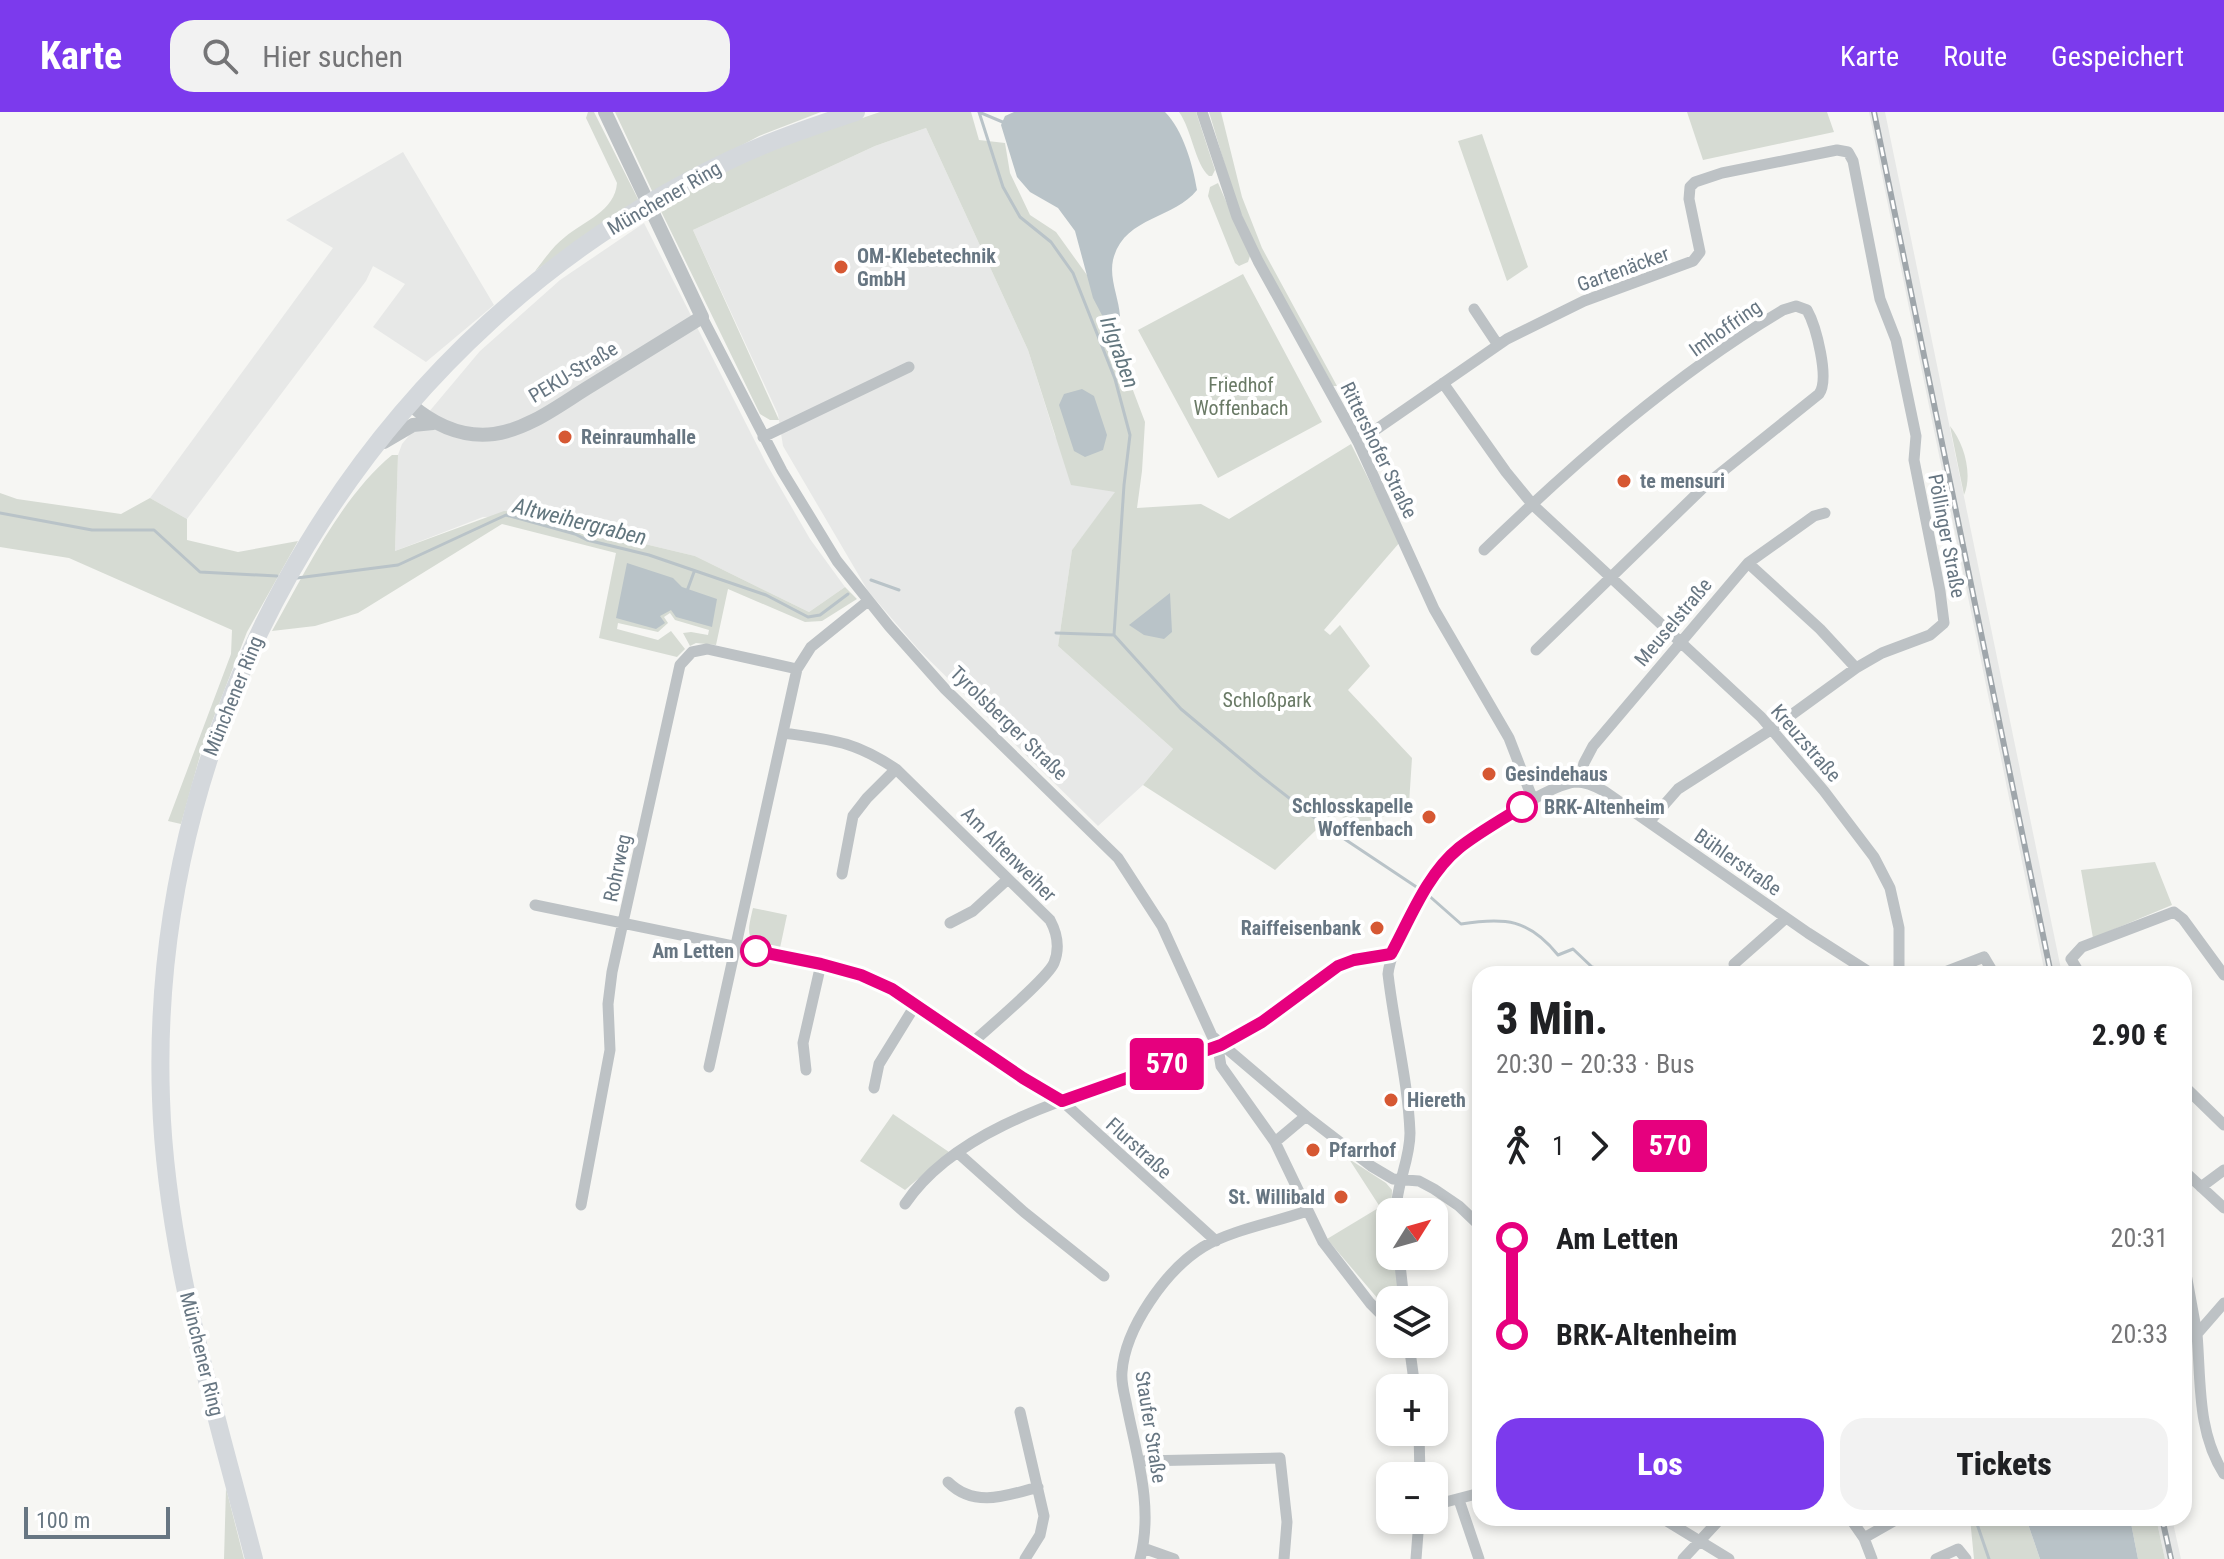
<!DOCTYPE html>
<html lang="de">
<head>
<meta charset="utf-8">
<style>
	:root { --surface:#fff; --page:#f2f2f2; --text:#202124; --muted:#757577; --accent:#7c3aed }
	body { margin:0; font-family:"Roboto Condensed",sans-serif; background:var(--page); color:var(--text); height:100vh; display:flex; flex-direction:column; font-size:30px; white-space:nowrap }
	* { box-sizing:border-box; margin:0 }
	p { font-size:26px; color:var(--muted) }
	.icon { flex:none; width:44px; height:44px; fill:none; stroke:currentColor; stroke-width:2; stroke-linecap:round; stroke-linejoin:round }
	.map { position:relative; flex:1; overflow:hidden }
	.details { position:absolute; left:1472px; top:854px; width:720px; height:560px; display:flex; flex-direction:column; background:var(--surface); border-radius:24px; box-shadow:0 4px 12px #0003 }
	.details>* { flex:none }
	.badge { padding:0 16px; border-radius:6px; font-size:28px; line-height:52px }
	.needle { width:52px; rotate:53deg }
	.controls { position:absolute; left:1376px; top:1086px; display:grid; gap:16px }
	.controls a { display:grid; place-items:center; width:72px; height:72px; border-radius:16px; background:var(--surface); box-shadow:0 4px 12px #0003; font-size:40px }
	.scale { position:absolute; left:24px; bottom:20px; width:146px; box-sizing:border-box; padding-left:8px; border:4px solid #677682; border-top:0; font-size:22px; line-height:28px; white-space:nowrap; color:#677682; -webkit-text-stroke:6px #fff; paint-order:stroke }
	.map>.badge { position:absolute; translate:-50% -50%; box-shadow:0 0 0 4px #fff }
	.legs { display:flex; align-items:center; gap:12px; height:88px; padding:0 24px; font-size:26px }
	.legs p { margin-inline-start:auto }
	.overview { display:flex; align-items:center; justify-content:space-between; height:136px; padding:0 24px }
	h1 { font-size:44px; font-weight:800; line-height:60px }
	.button { display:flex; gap:16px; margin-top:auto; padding:16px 24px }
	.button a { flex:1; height:92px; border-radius:24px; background:var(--accent); color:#fff; font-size:32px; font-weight:800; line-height:92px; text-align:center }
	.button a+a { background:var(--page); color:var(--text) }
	ul { padding:0 24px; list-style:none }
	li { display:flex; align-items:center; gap:28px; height:96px; font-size:30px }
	li i { display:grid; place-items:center; width:12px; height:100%; margin:0 10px; background:currentColor }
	li i::after { content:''; width:20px; height:20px; margin:-10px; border:6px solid; border-radius:50%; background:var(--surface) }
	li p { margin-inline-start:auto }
	li:first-child i { background:linear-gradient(#0000 50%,currentColor 0) }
	li:last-child i { background:linear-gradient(currentColor 50%,#0000 0) }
	header { display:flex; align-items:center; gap:48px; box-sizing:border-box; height:112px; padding:0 40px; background:var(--accent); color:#fff }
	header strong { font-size:38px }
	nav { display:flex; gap:44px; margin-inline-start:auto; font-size:28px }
	.search { width:560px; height:72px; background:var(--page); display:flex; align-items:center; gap:20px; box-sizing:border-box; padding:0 28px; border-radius:24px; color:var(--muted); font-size:30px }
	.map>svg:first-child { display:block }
	.built { fill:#e7e8e7 }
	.green { fill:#d6dbd3 }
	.water { fill:#b9c3c8 }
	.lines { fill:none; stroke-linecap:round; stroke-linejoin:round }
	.stream { stroke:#b9c3c8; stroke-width:3 }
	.minor { stroke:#bdc2c5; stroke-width:11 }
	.tertiary { stroke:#bdc2c5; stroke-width:14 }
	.primary { stroke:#d4d8dc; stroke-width:18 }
	.rail-casing { stroke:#9fa6ab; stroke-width:6 }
	.rail { stroke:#fff; stroke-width:3; stroke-dasharray:9; stroke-linecap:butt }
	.line-1-casing { stroke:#fff; stroke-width:18 }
	.line-1 { stroke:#e6007e; stroke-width:12 }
	.poi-dot { fill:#d65833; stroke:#fff; stroke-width:3 }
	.stop-1-dot { fill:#fff; stroke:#e6007e; stroke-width:4 }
	.labels { text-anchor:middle; stroke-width:8; stroke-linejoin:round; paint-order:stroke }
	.street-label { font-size:20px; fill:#677682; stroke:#fff }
	.poi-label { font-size:20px; font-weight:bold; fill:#677682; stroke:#fff; text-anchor:start }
	.park-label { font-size:20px; fill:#6a7a66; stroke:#fff }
	.stop-label { font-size:20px; font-weight:bold; fill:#677682; stroke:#fff; text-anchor:start }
	.water-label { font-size:22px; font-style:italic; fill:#63777f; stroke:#fff }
</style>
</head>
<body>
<header>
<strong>Karte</strong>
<div class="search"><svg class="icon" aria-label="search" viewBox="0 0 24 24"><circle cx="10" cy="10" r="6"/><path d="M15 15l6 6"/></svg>Hier suchen</div>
<nav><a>Karte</a><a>Route</a><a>Gespeichert</a></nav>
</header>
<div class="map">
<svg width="2224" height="1447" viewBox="0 0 2224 1447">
	<rect width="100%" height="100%" fill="#f6f6f3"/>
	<path class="built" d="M1869,0h16l177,862h-17z
		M926,16l102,222 27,86 61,56 -44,58 -14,96 115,103 -30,36 -45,41 -180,-177 -50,-58 -85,-145 -5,-32 -85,-184 182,-84z
		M403,40l91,153 -68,57 -53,-35 32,-43 -32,-18 -7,15 -179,238 -37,-21 183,-250 -47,-28z
		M644,111l122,240 44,76 35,48 -36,25 -114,-56 -113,-27 -28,-14 -71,2 -88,34 3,-96 4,-11 78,-93 80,-71z
		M2156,1406h16l9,41h-16z"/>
	<path class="green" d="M588,0h6l45,89 -104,70c9,-11 18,-25 30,-34 19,-16 50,-26 52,-54l-31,-65z
		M615,0h206l-62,24 -106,57z
		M880,0h91l8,28 26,3 5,30 20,42 26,17 36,50 53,140 -3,49 -5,37 64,-4 28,15 122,-75 49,98 -76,88 6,5 10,-10 30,41 -22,24 64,68 -3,46c-28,13 -40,25 -72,11l-21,15 -41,40 -132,-85 30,-36 -115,-103 14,-96 43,-58 -44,-7 -43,-135 -102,-222 -51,18 -182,84 86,190h-9l-10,-6 -101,-207 101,-54z
		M1179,0h17l19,58 -3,6h-3c-14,-12 -17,-46 -30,-64z
		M1209,0h12l21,85 20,51 75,138h-4l-76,-136 -21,-48z
		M1687,0h140l7,20 -131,28z
		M1482,22l46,133 -21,14 -49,-140z
		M1218,71l32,73 -2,6 -9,4 -4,-3 -27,-67 2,-9z
		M1243,162l79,148 -104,56 -80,-148z
		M1950,314c14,17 23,48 14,69z
		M392,343h6l-3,96 109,-40 50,4 28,14 113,27 114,56 36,-25 12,12 -35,22 -17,1 -77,-33 -12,56 -20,-2 -6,3 -7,-13 8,-1 17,3 1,-5 -34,-10 -5,-7 -6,4 4,6 -10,9 -40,-9 -1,6 41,11 13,-9 14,18 -8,8 -78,-19 17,-85 -114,-29 -144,89 -43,13 -43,5c33,-58 68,-133 120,-176z
		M0,381l17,6 104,15 29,-16 37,21v21l51,12 60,-11 -51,91 -44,113 -22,79 -13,-3 63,-167 1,-24 -163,-72 -69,-11z
		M2155,750l17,43 -79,33 -12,-68z
		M753,796l34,7 -7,33c-33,-7 -35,-7 -27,-40z
		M893,1002l56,38 -44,38 -45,-29z
		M1349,1047l37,24 6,7 -2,66h5l5,44h-10v13l-63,-74 53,-32z
		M226,1376l18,71h-20z
		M1970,1406h56l14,41h-66z
		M2130,1406h26l9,41h-27z"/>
	<path class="water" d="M1014,0h151c18,18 28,53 32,78 -23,29 -74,27 -84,70 -4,19 6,38 7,56l-5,5 -11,-2 -11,-21 -18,-67 -17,-23 -28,-16 -13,-15 -16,-52 4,-9z
		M1082,277l12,7 13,39 -4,15 -18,7 -11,-6 -15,-46 5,-11z
		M627,451l46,15 9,9 35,12 -5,28 -36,-10 -5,-7 -11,6 5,7 -9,6 -40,-11z
		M1170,481l2,39 -8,7 -20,-4 -15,-10z
		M2026,1406h104l8,41h-98z"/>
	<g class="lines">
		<path class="stream" d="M979,0l24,75 17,30 31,25 22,31 42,106 15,56 -6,50 -10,150
			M979,0l26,11
			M0,401l92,17h62l46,42 77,4
			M297,466l101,-13 108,-50 69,19 12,6 62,15 117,40 42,22 12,-2 28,-21
			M871,468l28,10
			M687,479l7,-19
			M1056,521l58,2
			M1114,523l67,74 80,67 64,50 96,64
			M1427,782l34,30c44,-7 68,-5 97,31l15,-6 19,18 14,4 2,3
			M1975,1406l14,41"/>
		<path class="minor" d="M1202,0l35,105 21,44 100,181 76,167 75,129 24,62
			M1474,197l24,36
			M702,205l80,154 55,90 52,65 56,63 173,169 44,68 50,110 94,80 65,50 22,13 26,2 15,8 25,17 21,20
			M1443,271l63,89 27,33 228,212 63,74 50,66 16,31 9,40v46
			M763,325l146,-70
			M1358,330l149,-103 77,-38 109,-40 7,-9 -11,-53 1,-12 5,-5 27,-9 115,-23 11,2 5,9 27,138 16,41 20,96 -2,24 26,131 4,32 -14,12 -48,18 -26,15 -84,61 -94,60 -28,32
			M1484,438c90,-87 191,-176 299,-240l13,-4 11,4c9,16 23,69 12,84l-111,89 -172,167
			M1748,451l72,66 36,39
			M784,621c49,7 70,8 112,36l154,151c7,13 10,28 4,43 -7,16 -66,65 -82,80
			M1579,670l5,-19 9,-17 155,-183 66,-47 11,-3
			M842,762l11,-58 14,-18 29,-29
			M535,793l286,59 40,11 31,14 131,89 39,23 154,140
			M950,811l23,-12 35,-32
			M1734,852l52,-46
			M1940,862l44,-17 10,17
			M2080,862l-9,-15 11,-12 92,-35 9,7 41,56
			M1221,933l-2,9 2,12 54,76 48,100 47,61 20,20
			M709,955l88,-398 14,-22 57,-46
			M806,958l-3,-27 18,-79
			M2184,974l40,39
			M874,976l5,-24 37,-60
			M1275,1030l31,-26
			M958,1041l66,59 80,64
			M2184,1059l40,37
			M2201,1075l23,-17
			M905,1092c63,-94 219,-117 317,-159 45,-19 80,-64 122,-82 14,-6 32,-6 47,-9
			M581,1093l29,-155 -2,-46 4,-32 68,-307 12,-13 15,-3 90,20
			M1396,1100c0,-28 14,-51 14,-79 -2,-53 -16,-106 -22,-159 3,-29 39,-91 58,-113 18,-21 103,-77 130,-79 10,0 19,4 28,9l204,142 64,41
			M1399,1144l5,44
			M2184,1151l13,71
			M2224,1191l-27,31c4,48 0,98 27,140
			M1409,1232l6,44
			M1020,1300l24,104 -4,19 -15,24
			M1419,1320l1,44
			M1141,1349l139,-3 7,64 -3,37
			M948,1370c26,26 58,14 90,5
			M1459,1388l20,59
			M1434,1393l46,-12
			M1662,1406l67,41
			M1850,1406l14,20 8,21
			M1864,1426l35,-20
			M1143,1436l31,11
			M1140,1447c14,-53 -4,-105 -14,-157 -2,-9 -5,-20 -4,-30 3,-44 44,-102 81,-125 28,-17 73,-25 104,-36
			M1416,1447l3,-39
			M1683,1447l38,-41
			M1936,1447l22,-10 8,10"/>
		<path class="tertiary" d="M410,292c23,20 52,34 84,30 36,-5 68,-31 98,-49 37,-23 73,-45 110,-68l-97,-205
			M384,330l29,-17 20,-2"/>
		<path class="primary" d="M254,1447c-39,-151 -88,-304 -93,-460 -14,-394 213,-771 571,-940 40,-19 82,-33 124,-47"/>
		<defs>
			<path id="rail" d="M1874,0l177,862
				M2162,1406l9,41"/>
		</defs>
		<use href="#rail" class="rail-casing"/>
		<use href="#rail" class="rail"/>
	</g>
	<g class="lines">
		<defs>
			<path id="line-1" d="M756,839l65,13 40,11 31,14 131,89 39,23 159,-56 41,-23 76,-56 16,-6 37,-6c19,-35 36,-80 68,-106 19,-15 42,-28 63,-41"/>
		</defs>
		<use href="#line-1" class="line-1-casing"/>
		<use href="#line-1" class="line-1"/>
	</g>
	<g class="poi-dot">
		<circle cx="841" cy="155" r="8"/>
		<circle cx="565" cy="325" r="8"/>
		<circle cx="1624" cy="369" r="8"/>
		<circle cx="1489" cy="662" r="8"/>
		<circle cx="1429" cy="705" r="8"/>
		<circle cx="1377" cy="816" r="8"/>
		<circle cx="1391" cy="988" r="8"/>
		<circle cx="1313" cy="1038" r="8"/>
		<circle cx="1341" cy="1085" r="8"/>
	</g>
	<g class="stop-1-dot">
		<circle cx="1522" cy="695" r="14"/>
		<circle cx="756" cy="839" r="14"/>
	</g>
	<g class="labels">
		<g class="street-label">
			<text transform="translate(664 86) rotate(-30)" y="7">Münchener Ring</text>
			<text transform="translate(1623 157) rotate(-20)" y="7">Gartenäcker</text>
			<text transform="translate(1725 216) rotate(-35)" y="7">Imhoffring</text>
			<text transform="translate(573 260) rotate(-31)" y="7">PEKU-Straße</text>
			<text transform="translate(1379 338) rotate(64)" y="7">Rittershofer Straße</text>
			<text transform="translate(1947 424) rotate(79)" y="7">Pöllinger Straße</text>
			<text transform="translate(1673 510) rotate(-50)" y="7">Meuselstraße</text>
			<text transform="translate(233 584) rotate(-68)" y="7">Münchener Ring</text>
			<text transform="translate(1009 611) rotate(44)" y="7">Tyrolsberger Straße</text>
			<text transform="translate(1806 631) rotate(49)" y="7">Kreuzstraße</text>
			<text transform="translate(1009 742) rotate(45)" y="7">Am Altenweiher</text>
			<text transform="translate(1738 750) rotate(35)" y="7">Bühlerstraße</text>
			<text transform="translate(617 756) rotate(-78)" y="7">Rohrweg</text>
			<text transform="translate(1139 1036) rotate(42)" y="7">Flurstraße</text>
			<text transform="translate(202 1242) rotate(76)" y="7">Münchener Ring</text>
			<text transform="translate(1151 1315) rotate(81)" y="7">Staufer Straße</text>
		</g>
		<g class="poi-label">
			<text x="857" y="151">OM-Klebetechnik<tspan x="857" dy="23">GmbH</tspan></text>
			<text x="581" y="332">Reinraumhalle</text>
			<text x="1640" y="376">te mensuri</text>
			<text x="1505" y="669">Gesindehaus</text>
			<text x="1413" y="701" text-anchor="end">Schlosskapelle<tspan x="1413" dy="23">Woffenbach</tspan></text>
			<text x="1361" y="823" text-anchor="end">Raiffeisenbank</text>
			<text x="1407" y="995">Hiereth</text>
			<text x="1329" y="1045">Pfarrhof</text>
			<text x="1325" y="1092" text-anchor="end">St. Willibald</text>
		</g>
		<g class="park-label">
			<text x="1241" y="280">Friedhof<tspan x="1241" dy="23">Woffenbach</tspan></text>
			<text x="1267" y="595">Schloßpark</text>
		</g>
		<g class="stop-label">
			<text x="1544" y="702">BRK-Altenheim</text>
			<text x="734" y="846" text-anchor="end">Am Letten</text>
		</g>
		<g class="water-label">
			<text transform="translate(1120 240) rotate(70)" y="8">Irlgraben</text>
			<text transform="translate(580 409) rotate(14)" y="8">Altweihergraben</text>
		</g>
	</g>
</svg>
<div class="controls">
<a><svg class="needle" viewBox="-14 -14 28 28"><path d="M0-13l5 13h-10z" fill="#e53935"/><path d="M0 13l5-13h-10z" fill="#757577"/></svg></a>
<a><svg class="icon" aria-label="layers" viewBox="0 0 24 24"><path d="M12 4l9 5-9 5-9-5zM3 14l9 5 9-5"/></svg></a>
<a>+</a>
<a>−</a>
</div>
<div class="scale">100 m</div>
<b class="badge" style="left:1167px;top:952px;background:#e6007e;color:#fff">570</b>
<section class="details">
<div class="overview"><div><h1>3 Min.</h1><p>20:30 – 20:33 · Bus</p></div><b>2.90 €</b></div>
<div class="legs"><svg class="icon" aria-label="walk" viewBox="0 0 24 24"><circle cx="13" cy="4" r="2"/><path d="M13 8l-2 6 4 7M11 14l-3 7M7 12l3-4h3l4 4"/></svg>1<svg class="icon" aria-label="forward" viewBox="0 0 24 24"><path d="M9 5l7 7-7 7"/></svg><b class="badge" style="background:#e6007e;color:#fff">570</b></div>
<ul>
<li><i style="color:#e6007e"></i><b>Am Letten</b><p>20:31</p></li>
<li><i style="color:#e6007e"></i><b>BRK-Altenheim</b><p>20:33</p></li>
</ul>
<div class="button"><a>Los</a><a>Tickets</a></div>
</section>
</div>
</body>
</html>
